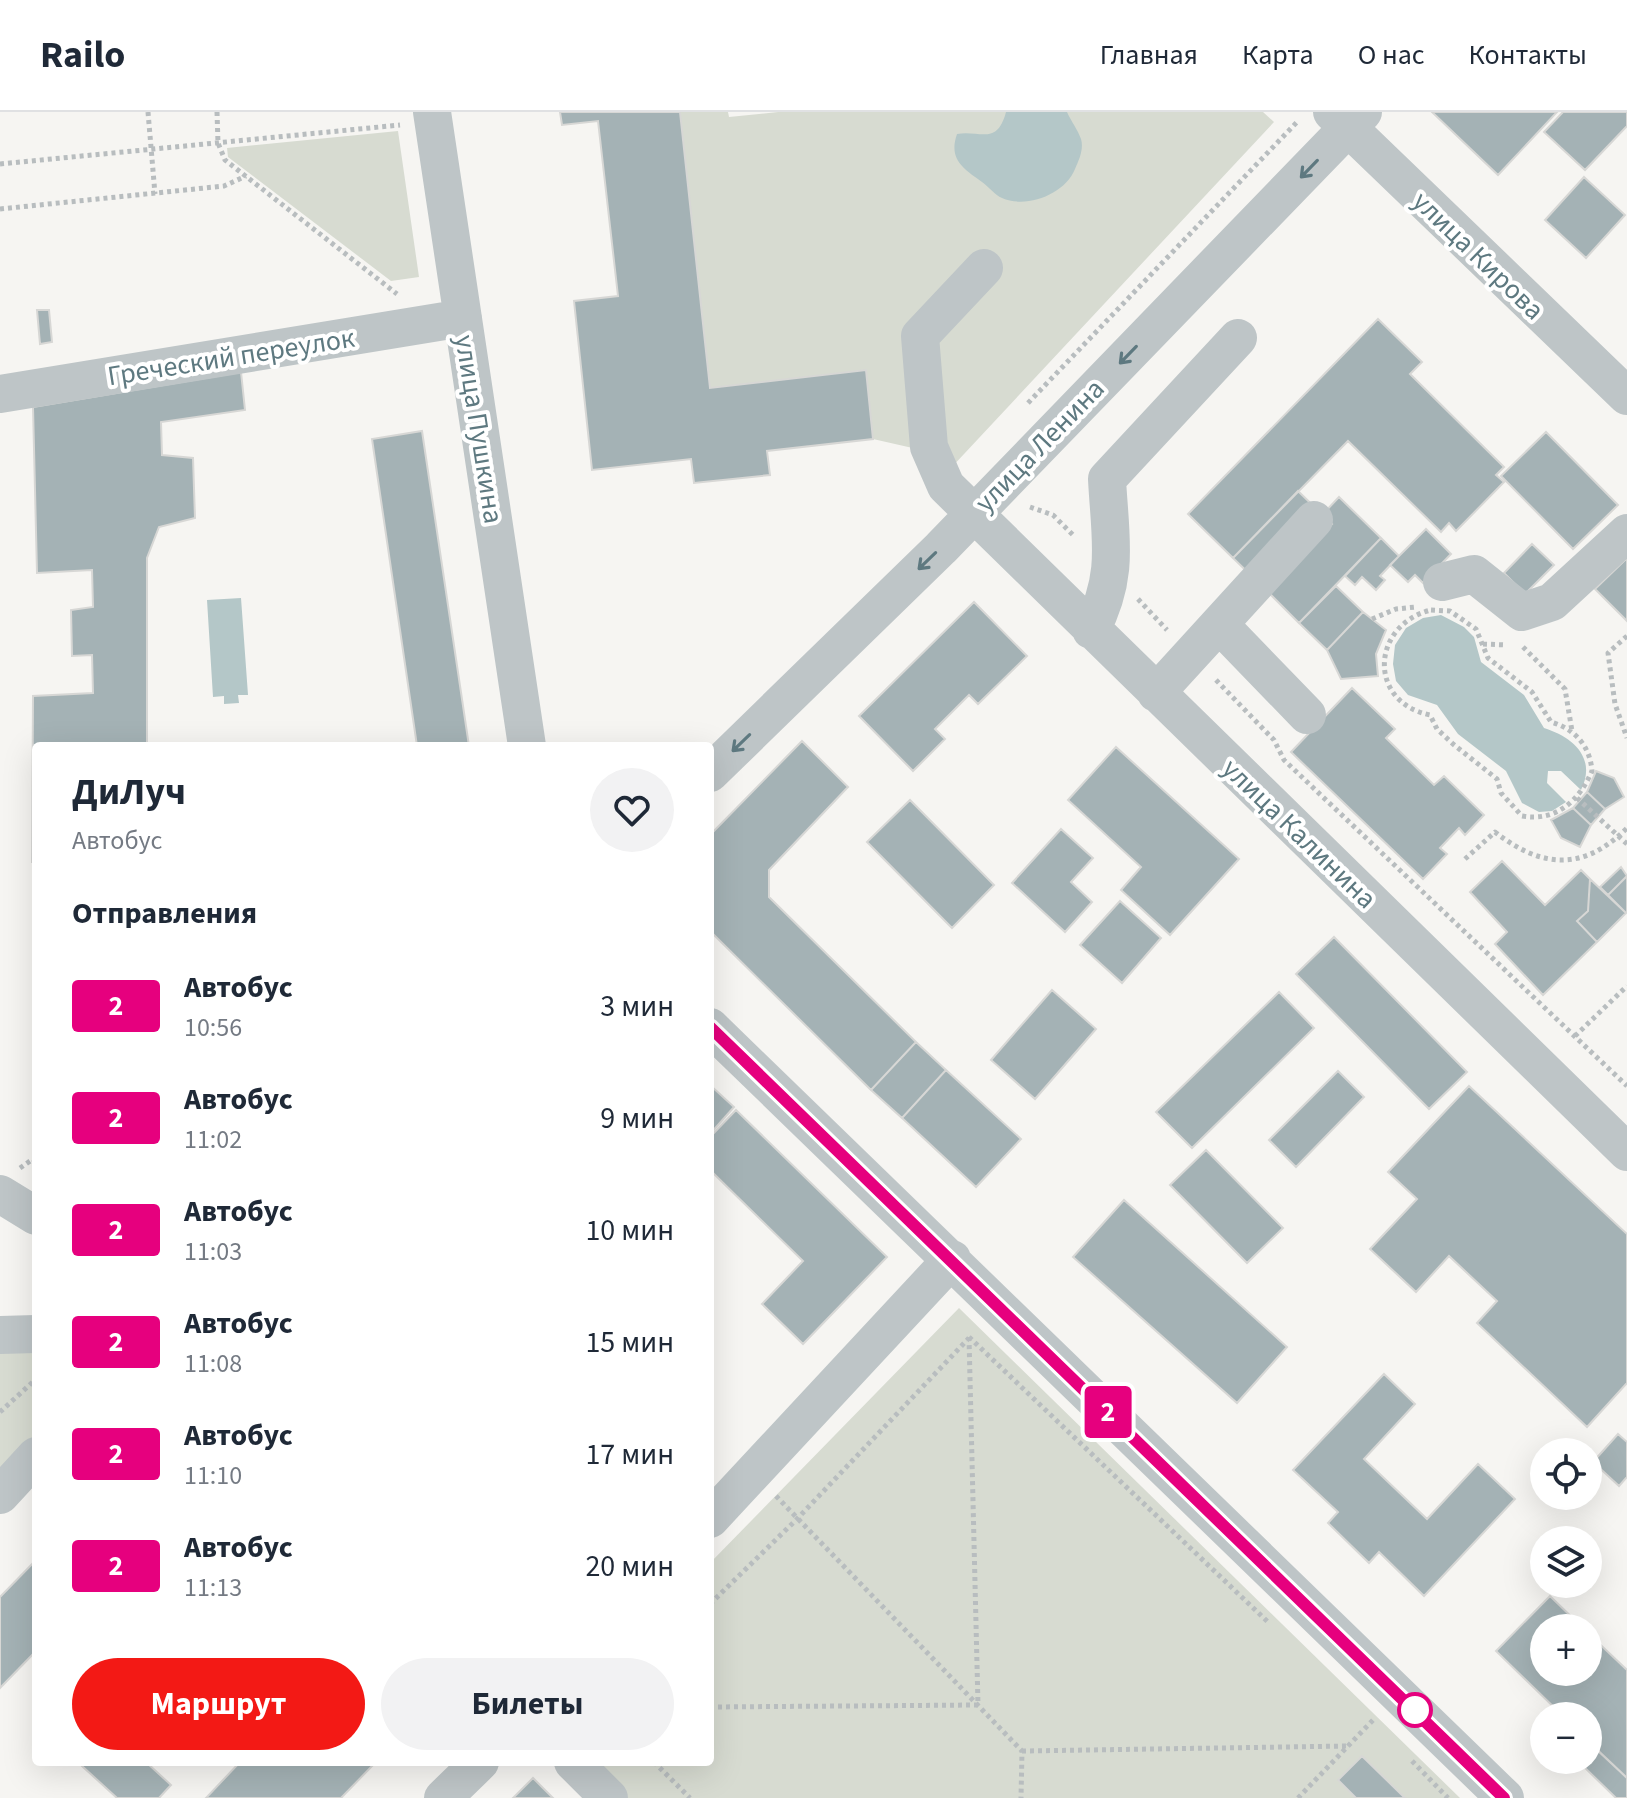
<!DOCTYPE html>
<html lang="ru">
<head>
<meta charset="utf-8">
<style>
	:root { --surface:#fff; --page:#f2f2f3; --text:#1f2937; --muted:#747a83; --line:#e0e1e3; --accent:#f31915 }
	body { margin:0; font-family:"Source Sans 3",sans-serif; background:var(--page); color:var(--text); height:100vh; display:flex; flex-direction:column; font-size:30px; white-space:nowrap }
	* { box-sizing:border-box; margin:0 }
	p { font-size:26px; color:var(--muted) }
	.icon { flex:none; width:44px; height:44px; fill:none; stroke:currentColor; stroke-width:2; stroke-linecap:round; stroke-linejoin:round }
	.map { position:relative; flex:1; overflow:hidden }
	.panel { position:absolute; left:32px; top:630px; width:682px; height:1024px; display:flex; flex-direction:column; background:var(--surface); border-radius:8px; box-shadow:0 8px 32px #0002 }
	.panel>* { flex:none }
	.badge { padding:0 16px; border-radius:6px; font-size:28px; line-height:52px }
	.controls { position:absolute; left:1530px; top:1326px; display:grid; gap:16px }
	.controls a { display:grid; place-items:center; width:72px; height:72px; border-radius:50%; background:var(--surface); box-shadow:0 8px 32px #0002; font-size:40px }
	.map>.badge { position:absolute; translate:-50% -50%; box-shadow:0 0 0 4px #fff }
	h2 { padding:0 40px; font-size:30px; line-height:72px }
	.round { display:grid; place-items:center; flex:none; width:84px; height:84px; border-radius:42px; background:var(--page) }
	.summary { display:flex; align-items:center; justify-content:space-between; height:136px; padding:0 40px }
	h1 { font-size:38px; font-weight:700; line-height:60px }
	.primary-button { display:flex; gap:16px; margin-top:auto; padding:16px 40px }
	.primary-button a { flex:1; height:92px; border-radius:48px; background:var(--accent); color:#fff; font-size:32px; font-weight:700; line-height:92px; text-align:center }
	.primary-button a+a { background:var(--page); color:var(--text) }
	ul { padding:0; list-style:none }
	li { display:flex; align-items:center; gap:24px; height:112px; padding:0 40px }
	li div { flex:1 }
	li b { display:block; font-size:30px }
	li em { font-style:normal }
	li .badge { min-width:88px; font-weight:700; text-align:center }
	header { display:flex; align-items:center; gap:48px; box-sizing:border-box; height:112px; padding:0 40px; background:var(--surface); border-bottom:2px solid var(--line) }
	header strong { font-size:38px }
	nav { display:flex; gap:44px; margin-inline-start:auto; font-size:28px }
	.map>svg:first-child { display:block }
	.green { fill:#d7dbd1 }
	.water { fill:#b4c7c8 }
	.building { fill:#a4b2b5; stroke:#d7d7d5; stroke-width:2 }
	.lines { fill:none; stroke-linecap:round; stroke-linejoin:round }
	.path { stroke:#b8bdbf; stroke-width:5; stroke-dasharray:4 4; stroke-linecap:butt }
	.minor { stroke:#bec5c7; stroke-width:38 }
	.oneway { stroke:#5e7980 }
	.line-casing { stroke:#fff; stroke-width:18 }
	.line { stroke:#e6007e; stroke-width:12 }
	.stop-dot { fill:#fff; stroke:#e6007e; stroke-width:4 }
	.labels { text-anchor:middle; stroke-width:8; stroke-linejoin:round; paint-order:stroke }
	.street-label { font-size:28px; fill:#5e7980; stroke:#fff }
</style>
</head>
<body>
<header>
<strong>Railo</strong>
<nav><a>Главная</a><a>Карта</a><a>О нас</a><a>Контакты</a></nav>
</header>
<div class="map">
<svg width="1627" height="1686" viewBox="0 0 1627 1686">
	<rect width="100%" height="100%" fill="#f6f5f2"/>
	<path class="green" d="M680,0h48l1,5 49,-5h485l11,10 -324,347 -33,-20 -44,-10 -8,-69 -155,18z
		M398,19l21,146 -28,4 -163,-124 -1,-9z
		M959,1196l501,490h-832l-37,-36h119v-199z
		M36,1209v114l-36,39v-126z"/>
	<path class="water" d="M1006,0h61c4,9 11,18 14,27 3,10 -2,21 -6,30 -10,25 -48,40 -73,29 -7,-3 -13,-11 -20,-16 -18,-13 -34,-22 -25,-48 23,-4 40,12 49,-22z
		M241,486l7,97h-10l1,8 -15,1v-8l-11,1 -6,-97z
		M1441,503l23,12 10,10 7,25 43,33 20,33c29,9 53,30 37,62l-20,-19h-13l-1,12 19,19 -14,9 -13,1 -17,-9 -16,-32 -48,-37 -21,-29 -29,-10 -12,-14 -3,-17 2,-19 11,-17 17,-10z"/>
	<path class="building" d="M560,0h120l30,276 156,-18 7,69 -106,12 3,24 -76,8 -3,-24 -99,11 -18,-169 44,-5 -20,-175 -36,4z
		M1432,0h125l-59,63z
		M1563,0h64v14l-42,44 -41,-38z
		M1584,65l41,38 -39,43 -41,-38z
		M37,198h12l3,32 -12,2z
		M1378,207l44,43 -12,12 94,93 -8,8 8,7 -48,49 -7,-8 -8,9 -93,-91 -115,117 -45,-44z
		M241,260l4,38 -84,12 1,33 31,3 2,60 -36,9 -12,31v188h-111v116h-4l1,-166 60,-3 -1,-38 -20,1 -1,-46 22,-3 -1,-37 -55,3 -4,-166z
		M422,319l47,315h-52l-45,-307z
		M1546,320l72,73 -45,44 -72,-73z
		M1298,379l34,33 -65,67 -34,-33z
		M1339,385l42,41 -82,85 -32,-32 55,-76z
		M1426,417l25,25 -28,29 -8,-8 -7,7 -18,-17z
		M1381,426l18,18 -19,20 5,4 -9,10 -14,-13 -7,8 -10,-9z
		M1532,432l22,21 -29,29 -21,-21z
		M1627,446v63l-32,-32z
		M1336,474l27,26 -36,38 -28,-27z
		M974,490l53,54 -49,48 -9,-9 -34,34 10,10 -32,32 -54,-55z
		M1363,500l23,18 -10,24 2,22 -37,3 -14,-29z
		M1352,576l43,41 -9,9 48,47 10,-9 40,39 -19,20 -6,-7 -19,20 7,6 -24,25 -132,-127z
		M802,629l46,46 -79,83v27l147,145 -45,48 -161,-159v-96z
		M1116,635l123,112 -69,76 -49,-45 20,-23 -73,-67z
		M1596,659l18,7 10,19 -19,12 -18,-17z
		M1587,680l18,17 -14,16 -18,-17z
		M910,688l84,85 -42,43 -85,-86z
		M1573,696l18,17 -11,22 -19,-9 -10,-18z
		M1061,717l32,29 -22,24 21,20 -27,30 -53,-49z
		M1502,749l43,44 36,-35 9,9 -2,32 -11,10 20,21 -54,53 -48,-51 12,-12 -37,-40z
		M1621,755l6,9 -19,19 -8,-8z
		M1627,764v36l-1,1 -18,-18z
		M1590,767l36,34 -29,29 -20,-21 11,-10z
		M1120,789l41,37 -39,45 -42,-38z
		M1334,825l133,135 -38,37 -133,-135z
		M1052,878l44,39 -61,70 -44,-39z
		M1279,880l35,36 -122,120 -36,-36z
		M916,930l30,28 -44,48 -31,-28z
		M946,958l75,69 -45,48 -74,-69z
		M1338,959l26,26 -68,70 -27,-27z
		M710,973l24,22 -24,27z
		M1469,974l158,148v149l-40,44 -110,-104 20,-22 -48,-45 -33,36 -46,-43 47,-50 -29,-27z
		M736,998l151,147 -84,87 -41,-40 41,-43 -93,-91v-33z
		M1206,1038l77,78 -36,35 -77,-78z
		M1124,1088l163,147 -50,56 -164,-146z
		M1384,1262l31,30 -51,55 63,60 51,-55 37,35 -91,97 -45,-44 -10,11 -41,-40 10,-11 -45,-42z
		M1618,1322l9,8v35l-8,9 -26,-24z
		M36,1448v91l-36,37v-91z
		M1550,1484l33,32h-39v44h44v-39l39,37v108l-39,-37v-25h-25l-67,-65z
		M1596,1637l31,29v20h-11l-34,-33z
		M1362,1644l43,42h-49l-18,-18z
		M85,1650h61l25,23 -12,13h-42l-35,-32z
		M240,1650h136l-35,36h-135z
		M533,1666l20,20h-40z"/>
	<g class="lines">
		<path class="path" d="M148,0l7,82
			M217,0l1,31 7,17 172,134
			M0,52l400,-39
			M0,97l224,-23 22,-10
			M1028,291l270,-282
			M1030,395l23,8 21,21
			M1138,487l29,31
			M1431,498l19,1 26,18 12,29 44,34 19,30c24,7 39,24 41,49 -13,30 -36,51 -70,45l-21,-23 -4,-14 -44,-35 -16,-15 -7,-14c-63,-13 -59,-90 1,-105z
			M1372,507l24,-10 20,-2
			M1627,524l-19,17 7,51 12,34
			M1483,532l23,1
			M1523,535l42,42 7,42
			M1216,568l58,60 10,20 343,326
			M1577,686l50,46
			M1465,747l30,-27c46,36 88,40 132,-4
			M1575,924l52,-50
			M20,1056l13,-9 3,3
			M969,1225l301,287
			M0,1300l36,-33
			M776,1384l246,255 -1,47
			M710,1492l87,-85 172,-181
			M710,1595l268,-2 -9,-367
			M1022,1639l327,-5
			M1412,1649l36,37
			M654,1650l36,36
			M1298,1686l77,-80"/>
		<path class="minor" d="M432,0l95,634
			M1332,0l295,284
			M984,156l-64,68 9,111 17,39 681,666
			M0,282l463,-76
			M1442,470l32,-8 48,38 30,-10 75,-69
			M1219,512l88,91
			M1091,518c29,-55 19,-92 16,-151l131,-141
			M1156,581l158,-173
			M710,661l231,-225 422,-436
			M710,915l795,771
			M0,1082l36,22
			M0,1223l36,-1
			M0,1383l36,-39
			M710,1407l242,-260
			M573,1650l36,36
			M443,1686l37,-36"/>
	</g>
	<defs><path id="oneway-shaft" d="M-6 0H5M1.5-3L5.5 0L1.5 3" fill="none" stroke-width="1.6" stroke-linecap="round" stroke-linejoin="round" transform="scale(2)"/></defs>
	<g class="oneway">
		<use href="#oneway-shaft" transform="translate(1309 57) rotate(134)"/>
		<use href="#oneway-shaft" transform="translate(1128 243) rotate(134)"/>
		<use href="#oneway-shaft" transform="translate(927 449) rotate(136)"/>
		<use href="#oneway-shaft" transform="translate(741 631) rotate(136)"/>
	</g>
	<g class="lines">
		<defs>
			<path id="line" d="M710,915l794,771"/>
		</defs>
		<use href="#line" class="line-casing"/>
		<use href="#line" class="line"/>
	</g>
	<circle class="stop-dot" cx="1415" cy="1598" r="16"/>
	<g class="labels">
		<g class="street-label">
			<text transform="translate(1479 143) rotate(44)" y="10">улица Кирова</text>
			<text transform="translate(231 244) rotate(-9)" y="10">Греческий переулок</text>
			<text transform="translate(480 317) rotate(81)" y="10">улица Пушкина</text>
			<text transform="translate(1039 333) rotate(-46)" y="10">улица Ленина</text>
			<text transform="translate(1300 721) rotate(44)" y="10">улица Калинина</text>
		</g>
	</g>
</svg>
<div class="controls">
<a><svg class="icon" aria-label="locate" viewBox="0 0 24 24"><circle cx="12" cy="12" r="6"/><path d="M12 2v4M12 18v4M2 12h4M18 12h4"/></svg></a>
<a><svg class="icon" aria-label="layers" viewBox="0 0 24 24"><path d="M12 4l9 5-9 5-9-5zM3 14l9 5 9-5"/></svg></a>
<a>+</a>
<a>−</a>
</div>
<b class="badge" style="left:1108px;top:1300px;background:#e6007e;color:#fff">2</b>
<section class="panel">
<div class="summary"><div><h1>ДиЛуч</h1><p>Автобус</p></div><a class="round"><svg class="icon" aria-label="heart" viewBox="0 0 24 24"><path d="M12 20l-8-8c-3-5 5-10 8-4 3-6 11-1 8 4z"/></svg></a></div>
<h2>Отправления</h2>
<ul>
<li><span class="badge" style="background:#e6007e;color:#fff">2</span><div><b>Автобус</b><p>10:56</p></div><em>3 мин</em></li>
<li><span class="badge" style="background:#e6007e;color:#fff">2</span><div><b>Автобус</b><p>11:02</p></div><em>9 мин</em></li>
<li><span class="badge" style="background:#e6007e;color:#fff">2</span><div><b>Автобус</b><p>11:03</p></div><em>10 мин</em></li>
<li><span class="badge" style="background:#e6007e;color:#fff">2</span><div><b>Автобус</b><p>11:08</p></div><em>15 мин</em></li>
<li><span class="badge" style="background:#e6007e;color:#fff">2</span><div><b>Автобус</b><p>11:10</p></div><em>17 мин</em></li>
<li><span class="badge" style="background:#e6007e;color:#fff">2</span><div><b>Автобус</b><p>11:13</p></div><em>20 мин</em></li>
</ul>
<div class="primary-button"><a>Маршрут</a><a>Билеты</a></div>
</section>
</div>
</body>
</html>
